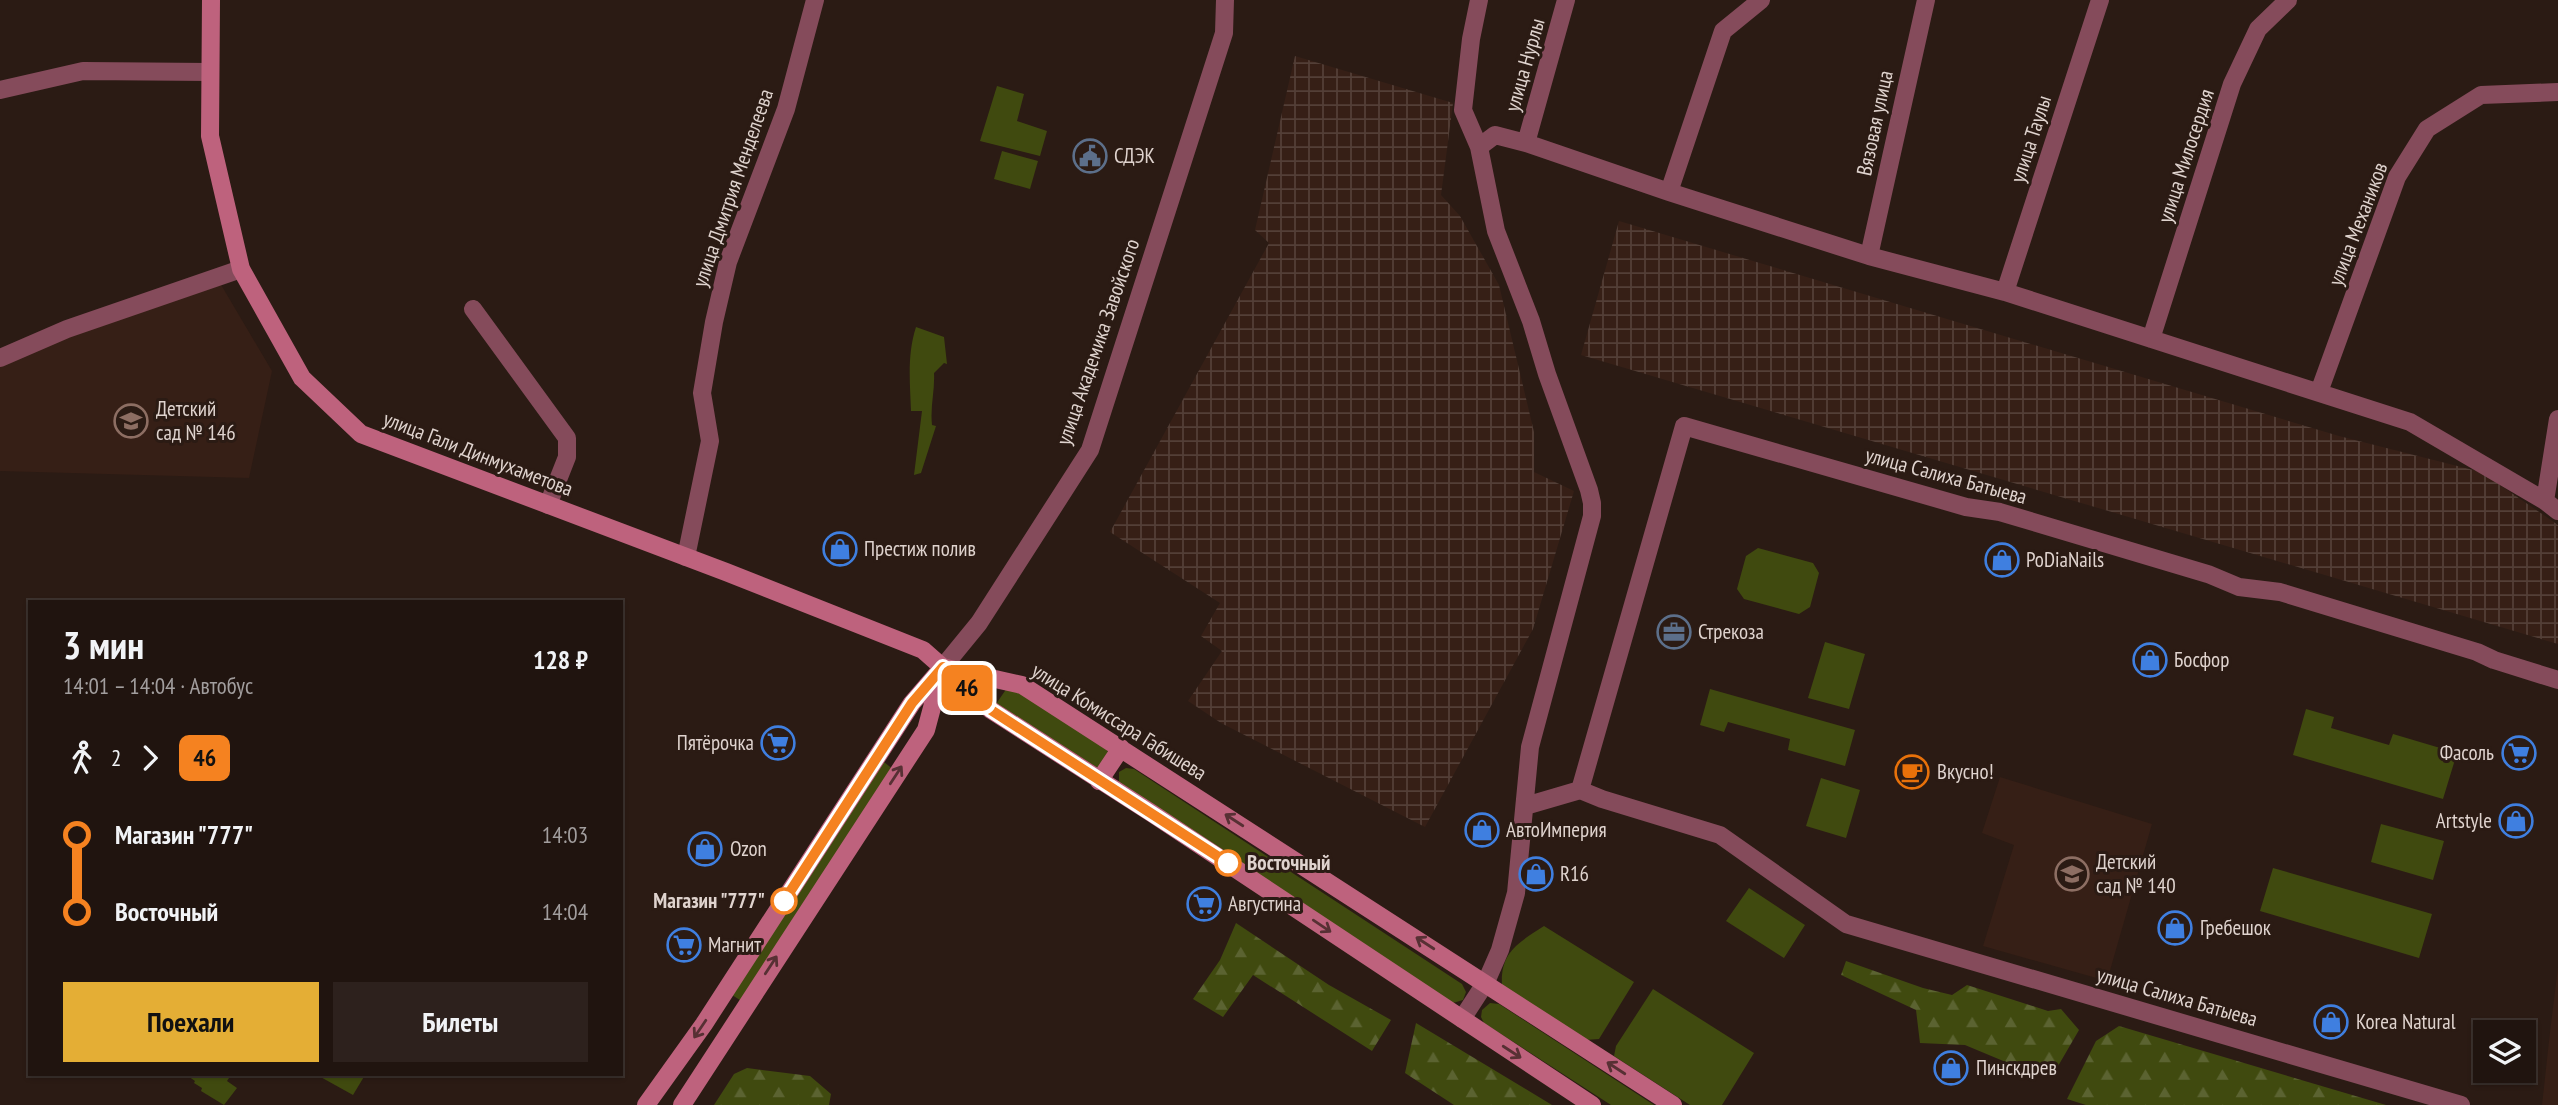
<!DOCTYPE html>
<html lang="ru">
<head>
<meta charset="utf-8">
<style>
	:root { --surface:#20140f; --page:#2d211d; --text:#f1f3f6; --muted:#a29e9e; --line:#3d332f; --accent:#e4ae35 }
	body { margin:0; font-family:"PT Sans Narrow",sans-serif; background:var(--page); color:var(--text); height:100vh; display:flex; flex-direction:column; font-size:26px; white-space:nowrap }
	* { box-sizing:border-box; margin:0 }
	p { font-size:23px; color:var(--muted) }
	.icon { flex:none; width:38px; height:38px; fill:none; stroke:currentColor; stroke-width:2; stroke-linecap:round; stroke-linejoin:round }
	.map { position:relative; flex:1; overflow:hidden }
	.side { position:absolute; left:28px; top:600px; width:595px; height:476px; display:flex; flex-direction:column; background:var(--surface); border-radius:0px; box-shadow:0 2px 5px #0004,0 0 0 2px var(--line) }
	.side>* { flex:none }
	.badge { padding:0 14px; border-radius:10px; font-size:24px; line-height:46px }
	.tools { position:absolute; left:2473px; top:1020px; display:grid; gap:14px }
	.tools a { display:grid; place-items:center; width:63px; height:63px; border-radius:0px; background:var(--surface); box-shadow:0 2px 5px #0004,0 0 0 2px var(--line); font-size:35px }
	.map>.badge { position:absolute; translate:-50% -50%; box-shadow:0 0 0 4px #fff }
	.legs { display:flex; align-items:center; gap:10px; height:77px; padding:0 35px; font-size:23px }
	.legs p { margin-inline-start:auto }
	.summary { display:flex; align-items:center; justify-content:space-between; height:119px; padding:0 35px }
	h1 { font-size:38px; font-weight:700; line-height:52px }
	.action { display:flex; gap:14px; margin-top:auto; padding:14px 35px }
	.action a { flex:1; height:80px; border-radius:0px; background:var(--accent); color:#111; font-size:28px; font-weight:700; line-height:80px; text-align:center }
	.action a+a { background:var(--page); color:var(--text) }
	ul { padding:0 35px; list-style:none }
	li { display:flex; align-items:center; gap:24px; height:77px; font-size:26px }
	li i { display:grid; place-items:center; width:10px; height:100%; margin:0 9px; background:currentColor }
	li i::after { content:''; width:18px; height:18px; margin:-9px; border:5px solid; border-radius:50%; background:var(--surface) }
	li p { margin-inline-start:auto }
	li:first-child i { background:linear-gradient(#0000 50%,currentColor 0) }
	li:last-child i { background:linear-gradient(currentColor 50%,#0000 0) }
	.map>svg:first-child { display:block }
	.built { fill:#361f16 }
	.industrial { fill:url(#industrial-grid) }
	.green { fill:#404a0f }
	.forest { fill:url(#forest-firs) }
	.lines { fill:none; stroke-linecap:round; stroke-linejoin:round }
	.street { stroke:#854b5b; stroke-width:18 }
	.secondary { stroke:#be627d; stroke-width:18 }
	.oneway { stroke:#573034 }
	.line-1-casing { stroke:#fff; stroke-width:16 }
	.line-1 { stroke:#f58220; stroke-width:10 }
	.stop-1-dot { fill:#fff; stroke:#f58220; stroke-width:3.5 }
	.labels { text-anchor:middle; stroke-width:6; stroke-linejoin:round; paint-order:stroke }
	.street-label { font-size:21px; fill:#dfd3ce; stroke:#2b1b14 }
	.poi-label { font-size:21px; fill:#dfd3ce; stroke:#2b1b14; text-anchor:start }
	.stop-label { font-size:21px; font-weight:bold; fill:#dfd3ce; stroke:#2b1b14; text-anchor:start }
</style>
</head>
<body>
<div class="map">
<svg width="2558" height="1105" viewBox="0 0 2558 1105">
	<defs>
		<pattern id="industrial-grid" width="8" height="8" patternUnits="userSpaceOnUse" patternTransform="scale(1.75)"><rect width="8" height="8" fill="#361f16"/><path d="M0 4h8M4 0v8" fill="none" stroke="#533f37"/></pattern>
		<pattern id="forest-firs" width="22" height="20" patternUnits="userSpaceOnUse" patternTransform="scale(1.75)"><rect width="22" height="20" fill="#404a0f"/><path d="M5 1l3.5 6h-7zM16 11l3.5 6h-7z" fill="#5b6331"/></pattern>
	</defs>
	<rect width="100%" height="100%" fill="#2b1b14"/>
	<path class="built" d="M220,283l52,88 -23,107 -249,-7v-107l28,-14z
		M2000,777l152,47 -45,157 -124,-35 31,-101 -32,-12z
		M2558,967v138h-16l8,-73z"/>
	<path class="industrial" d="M1295,56l158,47 -12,92 19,21 39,69 35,147v40l40,19 -41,138 -108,198 -204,-104 -33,-22 34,-50 -21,-15 19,-33 -110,-71 159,-289 -14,-13z
		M1619,221l720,215 142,36 77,53v119l-977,-289z"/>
	<path class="green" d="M997,86l27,8 -7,27 30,10 -7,25 -60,-15z
		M1002,151l36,10 -8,28 -36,-10z
		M916,327l28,10 3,27 -3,-1 -10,10c1,18 -4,33 -2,52l4,1 -15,47 -7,2 8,-64h-11c-1,-29 -4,-56 5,-84z
		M1758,548l55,15 6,10 -9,34 -11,7 -55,-15 -7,-10 9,-33z
		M1825,642l40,12 -16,55 -41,-11z
		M1009,685l97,64 2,3 -10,16 -102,-64z
		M1710,689l145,41 -10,36 -57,-16 2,-11 -62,-17 -4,10 -24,-7z
		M2306,709l28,8 -3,11 58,17 4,-11 64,19 -14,46 -150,-44z
		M884,762l10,8 -151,232 -11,-7z
		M1126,768l8,1 328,215 4,8 -3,8 -10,3 -334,-218v-13z
		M1821,778l39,12 -14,48 -40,-12z
		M2381,824l63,17 -11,39 -62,-18z
		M2273,868l159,46 -13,44 -159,-47z
		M1749,888l56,37 -21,33 -58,-37z
		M1544,926l90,56 -35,57 -14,1 -83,-54c-2,-34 16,-43 42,-60z
		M1653,989l101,64 -32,52h-32l-76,-49 2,-10z
		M1490,1003l9,1 155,101h-43l-127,-82 -3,-6 1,-7z
		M189,1074l42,1 -4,6 10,7 -13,17 -23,-14 1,-3 -8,-5 1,-2 -7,-5z
		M317,1075l48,-1v1l-12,20z"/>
	<path class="forest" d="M1236,923l93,62 62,35 -19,31 -119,-76 -30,42 -30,-18 27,-39z
		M1846,961l77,27 29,7 15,-10 81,26 13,-2 18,21 -25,43h-22l-67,-28 -45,-2 -4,-33 -75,-35z
		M1416,1023l136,82h-98l-49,-32z
		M2119,1026l267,79h-300l-19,-6 29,-58z
		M747,1068l63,8 21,18 -2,11h-115l20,-31z"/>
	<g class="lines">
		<path class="street" d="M0,90l83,-19 127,1
			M1526,143l40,-143
			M1479,147l16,-12 31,8 143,49 200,64 136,36 405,130 135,79 13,10
			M1669,192l54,-161 38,-31
			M1869,256l57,-256
			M2005,292l95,-292
			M473,309l94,129v19l-19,48
			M2151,339l81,-255 26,-55 30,-29
			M0,358l67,-29 174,-60
			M2319,392l78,-215 30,-48 54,-34 77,-3
			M2545,501l13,-82
			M686,557l24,-116 -8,-48 12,-71 14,-60 58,-153 29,-109
			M943,667l36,-44 111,-173 134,-417 1,-33
			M1580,790l104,-364 282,81 34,5 208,62 31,13 41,5 197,60 17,8 64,20
			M1525,806l55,-16 22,9 118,36 126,89 615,181
			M1462,1019l24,-37 14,-32 16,-57 14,-146 62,-231v-13l-3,-13 -42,-116 -16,-53 -35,-90 -17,-84 -16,-37 8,-71 8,-39"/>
		<path class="secondary" d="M211,0l-1,136 31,133 61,109 59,56 365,138 197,78 68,60 162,104 439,291
			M946,668l76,17 651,420
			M1099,781l22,-33
			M646,1105l58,-81 208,-321 31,-36
			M682,1105l244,-375 15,-56"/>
	</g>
	<defs><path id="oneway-shaft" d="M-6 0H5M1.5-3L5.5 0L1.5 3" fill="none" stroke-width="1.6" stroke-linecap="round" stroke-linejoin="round" transform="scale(1.75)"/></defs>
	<g class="oneway">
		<use href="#oneway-shaft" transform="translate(896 775) rotate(-57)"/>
		<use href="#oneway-shaft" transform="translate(1234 820) rotate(-147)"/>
		<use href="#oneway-shaft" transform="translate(1322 926) rotate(34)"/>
		<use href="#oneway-shaft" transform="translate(1425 943) rotate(-147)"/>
		<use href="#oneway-shaft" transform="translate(771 965) rotate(-57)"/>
		<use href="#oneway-shaft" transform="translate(700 1029) rotate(124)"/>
		<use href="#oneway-shaft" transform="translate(1512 1052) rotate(33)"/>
		<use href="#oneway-shaft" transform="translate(1616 1068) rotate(-147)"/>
	</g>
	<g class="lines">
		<defs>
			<path id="line-1" d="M784,901l128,-198 31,-36 48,43 237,153"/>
		</defs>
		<use href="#line-1" class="line-1-casing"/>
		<use href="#line-1" class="line-1"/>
	</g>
	<defs>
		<symbol id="civic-ring" viewBox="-11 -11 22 22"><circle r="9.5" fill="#2b1b14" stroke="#5c6f8a" stroke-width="1.5"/><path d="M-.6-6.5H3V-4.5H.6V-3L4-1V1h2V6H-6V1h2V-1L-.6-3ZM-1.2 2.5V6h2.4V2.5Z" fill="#5c6f8a"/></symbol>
		<symbol id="school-ring" viewBox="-11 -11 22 22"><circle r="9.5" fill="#2b1b14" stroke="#8d6e63" stroke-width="1.5"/><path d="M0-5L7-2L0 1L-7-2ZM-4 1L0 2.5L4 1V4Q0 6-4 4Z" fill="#8d6e63"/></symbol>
		<symbol id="shop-ring" viewBox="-11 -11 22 22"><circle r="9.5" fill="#2b1b14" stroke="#3f7fe0" stroke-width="1.5"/><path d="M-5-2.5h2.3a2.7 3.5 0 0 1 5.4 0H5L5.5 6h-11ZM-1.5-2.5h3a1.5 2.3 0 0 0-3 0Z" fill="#3f7fe0"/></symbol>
		<symbol id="office-ring" viewBox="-11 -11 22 22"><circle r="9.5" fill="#2b1b14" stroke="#5c6f8a" stroke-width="1.5"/><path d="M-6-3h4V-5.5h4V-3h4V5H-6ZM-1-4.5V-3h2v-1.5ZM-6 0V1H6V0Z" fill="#5c6f8a"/></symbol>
		<symbol id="supermarket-ring" viewBox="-11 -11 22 22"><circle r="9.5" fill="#2b1b14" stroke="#3f7fe0" stroke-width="1.5"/><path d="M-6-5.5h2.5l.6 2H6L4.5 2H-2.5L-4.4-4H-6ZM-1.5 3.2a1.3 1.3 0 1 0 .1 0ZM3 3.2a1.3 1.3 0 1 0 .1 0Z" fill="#3f7fe0"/></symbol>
		<symbol id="cafe-ring" viewBox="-11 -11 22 22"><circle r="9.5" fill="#2b1b14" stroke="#e8710a" stroke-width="1.5"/><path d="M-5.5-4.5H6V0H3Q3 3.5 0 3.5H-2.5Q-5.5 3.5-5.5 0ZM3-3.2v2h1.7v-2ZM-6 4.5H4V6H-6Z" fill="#e8710a"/></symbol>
	</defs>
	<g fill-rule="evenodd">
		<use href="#civic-ring" x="1071" y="137" width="38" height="38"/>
		<use href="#school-ring" x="112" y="402" width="38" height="38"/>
		<use href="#shop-ring" x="821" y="530" width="38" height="38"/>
		<use href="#shop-ring" x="1983" y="541" width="38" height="38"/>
		<use href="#office-ring" x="1655" y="613" width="38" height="38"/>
		<use href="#shop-ring" x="2131" y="641" width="38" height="38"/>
		<use href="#supermarket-ring" x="759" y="724" width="38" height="38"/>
		<use href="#supermarket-ring" x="2500" y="734" width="38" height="38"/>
		<use href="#cafe-ring" x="1893" y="753" width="38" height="38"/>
		<use href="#shop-ring" x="2497" y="802" width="38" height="38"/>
		<use href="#shop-ring" x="1463" y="811" width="38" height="38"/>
		<use href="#shop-ring" x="686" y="830" width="38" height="38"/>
		<use href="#shop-ring" x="1517" y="855" width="38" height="38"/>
		<use href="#school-ring" x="2053" y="855" width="38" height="38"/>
		<use href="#supermarket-ring" x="1185" y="885" width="38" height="38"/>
		<use href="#shop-ring" x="2156" y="909" width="38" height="38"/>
		<use href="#supermarket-ring" x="665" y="926" width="38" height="38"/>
		<use href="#shop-ring" x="2312" y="1003" width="38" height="38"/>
		<use href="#shop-ring" x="1932" y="1049" width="38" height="38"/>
	</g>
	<g class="stop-1-dot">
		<circle cx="1228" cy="863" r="12"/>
		<circle cx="784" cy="901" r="12"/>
	</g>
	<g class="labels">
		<g class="street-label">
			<text transform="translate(1525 65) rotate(-74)" y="7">улица Нурлы</text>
			<text transform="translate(1875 123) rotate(-78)" y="7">Вязовая улица</text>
			<text transform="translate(2031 139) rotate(-72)" y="7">улица Таулы</text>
			<text transform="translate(2186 156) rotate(-72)" y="7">улица Милосердия</text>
			<text transform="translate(733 188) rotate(-71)" y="7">улица Дмитрия Менделеева</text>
			<text transform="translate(2358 224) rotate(-69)" y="7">улица Механиков</text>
			<text transform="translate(1098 342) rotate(-71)" y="7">улица Академика Завойского</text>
			<text transform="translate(478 454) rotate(21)" y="7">улица Гали Динмухаметова</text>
			<text transform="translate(1946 476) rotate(15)" y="7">улица Салиха Батыева</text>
			<text transform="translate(1119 722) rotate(32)" y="7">улица Комиссара Габишева</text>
			<text transform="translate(2177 997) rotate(16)" y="7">улица Салиха Батыева</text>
		</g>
		<g class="poi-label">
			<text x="1114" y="163">СДЭК</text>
			<text x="156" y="416">Детский<tspan x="156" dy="24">сад № 146</tspan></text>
			<text x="864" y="556">Престиж полив</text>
			<text x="2026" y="567">PoDiaNails</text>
			<text x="1698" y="639">Стрекоза</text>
			<text x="2174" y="667">Босфор</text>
			<text x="754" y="750" text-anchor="end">Пятёрочка</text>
			<text x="2494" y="760" text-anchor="end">Фасоль</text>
			<text x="1937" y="779">Вкусно!</text>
			<text x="2492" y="828" text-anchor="end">Artstyle</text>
			<text x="1506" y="837">АвтоИмперия</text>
			<text x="730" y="856">Ozon</text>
			<text x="2096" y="869">Детский<tspan x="2096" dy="24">сад № 140</tspan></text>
			<text x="1560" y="881">R16</text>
			<text x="1228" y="911">Августина</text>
			<text x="2200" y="935">Гребешок</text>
			<text x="708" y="952">Магнит</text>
			<text x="2356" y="1029">Korea Natural</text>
			<text x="1976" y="1075">Пинскдрев</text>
		</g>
		<g class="stop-label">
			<text x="1247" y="870">Восточный</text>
			<text x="765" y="908" text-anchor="end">Магазин "777"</text>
		</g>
	</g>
</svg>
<div class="tools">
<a><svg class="icon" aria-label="layers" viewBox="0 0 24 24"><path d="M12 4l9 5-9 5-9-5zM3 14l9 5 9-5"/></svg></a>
</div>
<b class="badge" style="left:967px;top:688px;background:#f58220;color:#111">46</b>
<section class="side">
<div class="summary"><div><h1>3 мин</h1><p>14:01 – 14:04 · Автобус</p></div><b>128 ₽</b></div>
<div class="legs"><svg class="icon" aria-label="walk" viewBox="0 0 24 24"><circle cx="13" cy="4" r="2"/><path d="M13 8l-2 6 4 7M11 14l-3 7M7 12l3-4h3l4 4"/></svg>2<svg class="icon" aria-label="forward" viewBox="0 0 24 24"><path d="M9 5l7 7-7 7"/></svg><b class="badge" style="background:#f58220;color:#111">46</b></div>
<ul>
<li><i style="color:#f58220"></i><b>Магазин &quot;777&quot;</b><p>14:03</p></li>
<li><i style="color:#f58220"></i><b>Восточный</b><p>14:04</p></li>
</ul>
<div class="action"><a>Поехали</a><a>Билеты</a></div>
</section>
</div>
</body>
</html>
